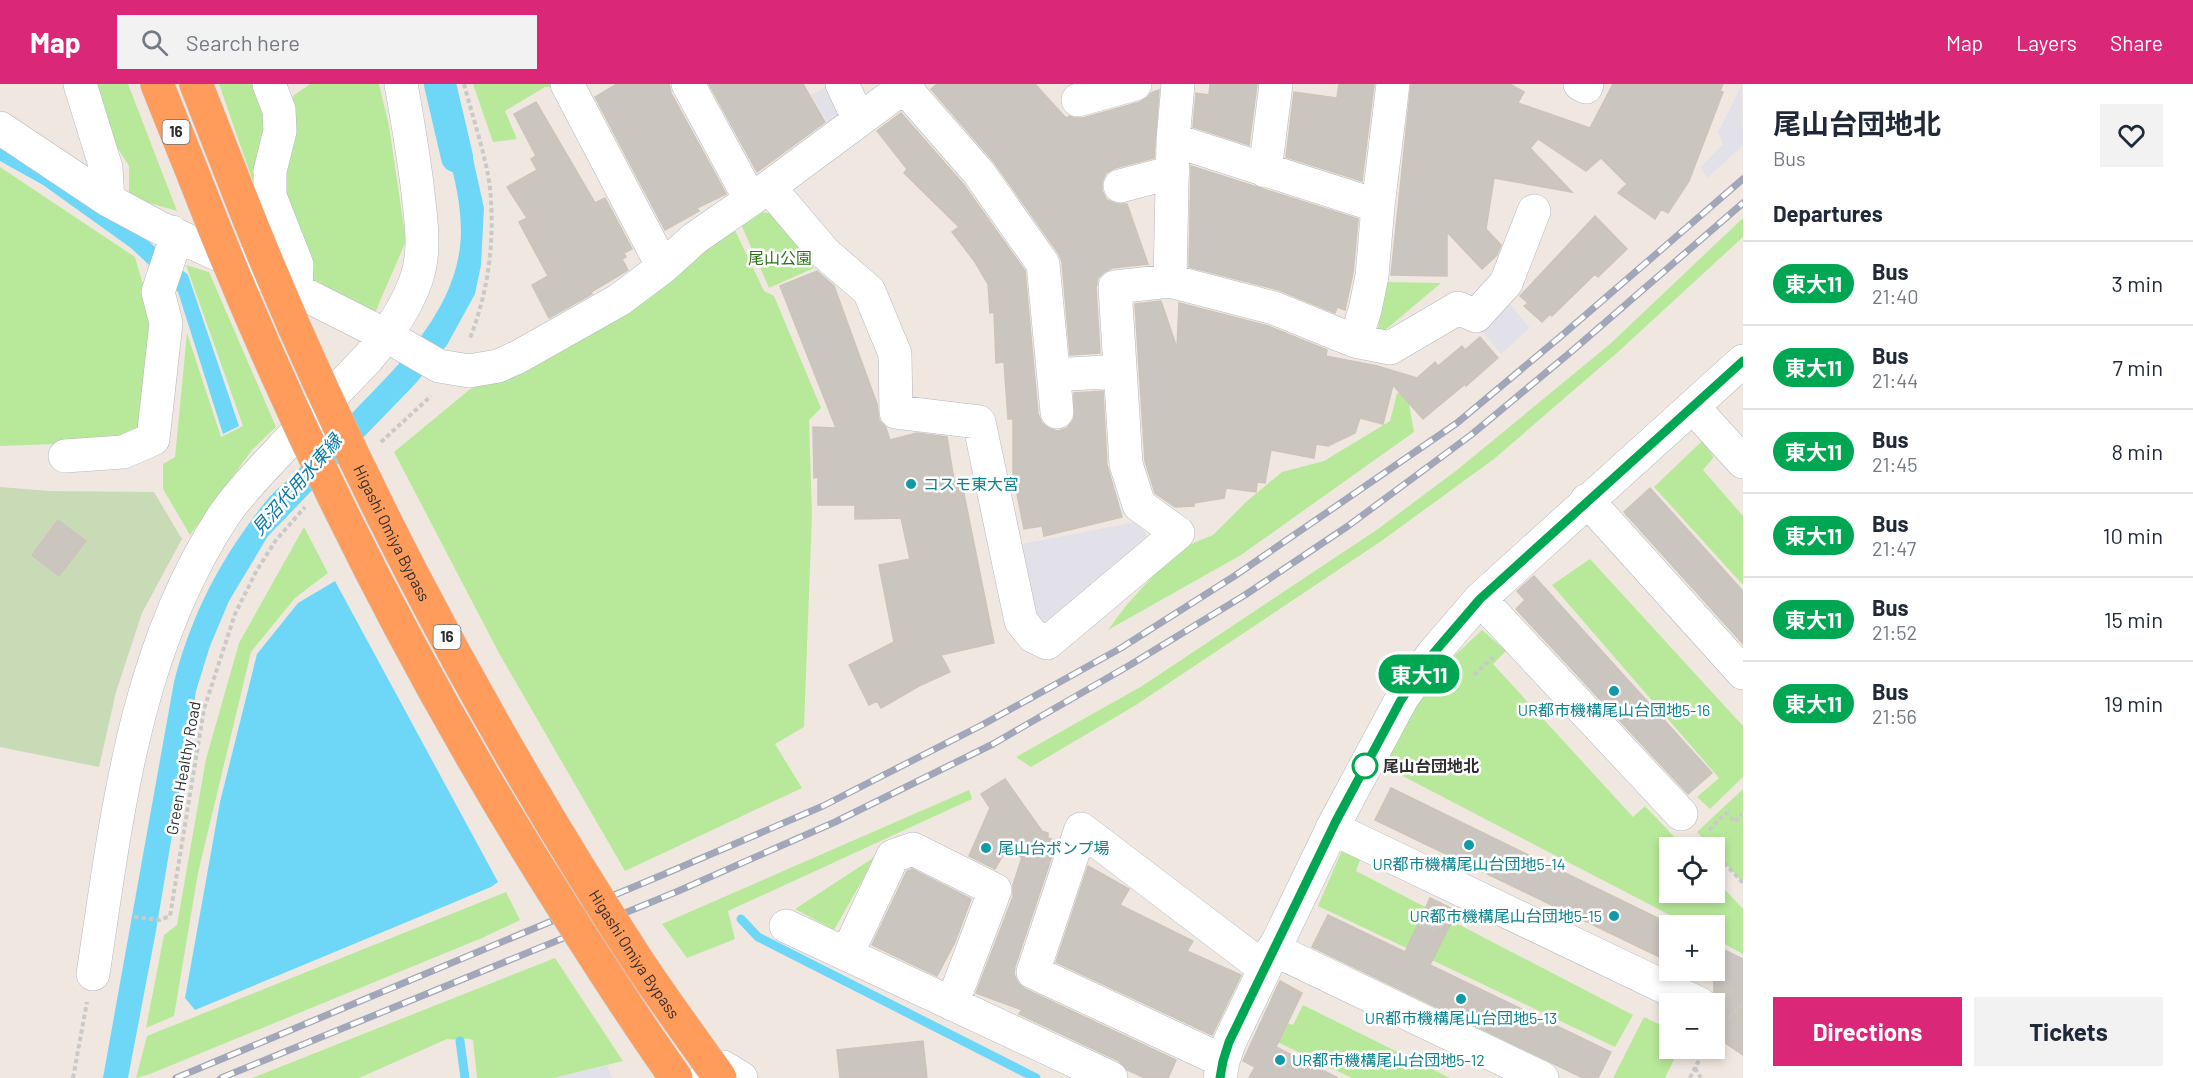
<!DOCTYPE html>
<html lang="en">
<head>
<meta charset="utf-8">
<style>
	:root { --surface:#fff; --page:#f2f2f3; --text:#1f2937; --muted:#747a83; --line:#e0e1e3; --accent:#db2777 }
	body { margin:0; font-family:Barlow,"Noto Sans JP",sans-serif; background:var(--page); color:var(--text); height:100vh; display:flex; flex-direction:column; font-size:22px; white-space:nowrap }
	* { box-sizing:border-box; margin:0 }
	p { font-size:20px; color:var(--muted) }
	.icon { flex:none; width:33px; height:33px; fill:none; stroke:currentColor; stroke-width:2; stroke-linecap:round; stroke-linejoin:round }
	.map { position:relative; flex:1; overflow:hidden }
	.panel { display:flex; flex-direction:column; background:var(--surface); width:450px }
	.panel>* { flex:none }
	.badge { padding:0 12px; border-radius:20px; font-size:21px; line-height:39px }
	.controls { position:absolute; left:1659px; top:753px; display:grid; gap:12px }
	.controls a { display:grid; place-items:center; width:66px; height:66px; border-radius:0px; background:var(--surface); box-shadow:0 3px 9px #0003; font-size:30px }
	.map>.badge { position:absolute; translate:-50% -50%; box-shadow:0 0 0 3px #fff }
	h2 { padding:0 30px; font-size:22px; line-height:54px }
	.round { display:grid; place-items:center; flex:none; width:63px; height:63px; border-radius:0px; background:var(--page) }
	.overview { display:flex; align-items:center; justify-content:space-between; height:102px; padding:0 30px }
	h1 { font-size:28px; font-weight:700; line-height:45px }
	.primary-button { display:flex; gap:12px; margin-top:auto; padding:12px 30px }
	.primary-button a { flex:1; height:69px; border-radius:0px; background:var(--accent); color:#fff; font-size:24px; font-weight:700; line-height:69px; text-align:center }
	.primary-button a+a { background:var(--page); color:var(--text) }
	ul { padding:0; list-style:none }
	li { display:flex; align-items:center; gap:18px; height:84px; padding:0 30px; border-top:2px solid var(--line) }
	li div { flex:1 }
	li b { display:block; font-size:22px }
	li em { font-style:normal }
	li .badge { min-width:66px; font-weight:700; text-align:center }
	header { display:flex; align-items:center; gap:36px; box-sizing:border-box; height:84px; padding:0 30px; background:var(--accent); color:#fff }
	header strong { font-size:28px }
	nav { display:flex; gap:33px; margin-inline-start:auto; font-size:21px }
	.search { width:420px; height:54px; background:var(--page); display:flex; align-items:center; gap:15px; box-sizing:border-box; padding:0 21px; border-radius:0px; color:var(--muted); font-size:22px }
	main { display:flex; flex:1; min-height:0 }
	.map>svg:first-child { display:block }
	.industrial { fill:#e2e0e8 }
	.green { fill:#b8e99a }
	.cemetery { fill:#c9dbb6 }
	.water { fill:#6ed7f7 }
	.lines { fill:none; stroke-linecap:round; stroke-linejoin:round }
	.stream { stroke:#6ed7f7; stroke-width:9 }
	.canal { stroke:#6ed7f7; stroke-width:32 }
	.building { fill:#cbc5bf; stroke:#ccc4b9; stroke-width:1.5 }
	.minor-casing { stroke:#b4b7c2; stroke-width:34 }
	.highway-casing { stroke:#c9c9c9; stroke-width:34 }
	.path { stroke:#c9c9c9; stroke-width:4; stroke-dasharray:4.5 3; stroke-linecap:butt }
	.minor { stroke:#fff; stroke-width:33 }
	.highway { stroke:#ff9c5b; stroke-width:33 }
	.rail-casing { stroke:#a1a6b9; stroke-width:7 }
	.rail { stroke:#fff; stroke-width:4.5; stroke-dasharray:14; stroke-linecap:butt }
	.highway-bridge-casing { stroke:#c9c9c9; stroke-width:34; stroke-linecap:butt }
	.highway-bridge { stroke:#ff9c5b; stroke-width:33 }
	.line-casing { stroke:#fff; stroke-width:14 }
	.line { stroke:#00a651; stroke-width:9 }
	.culture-dot { fill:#0f9aa8; stroke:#fff; stroke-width:2 }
	.stop-dot { fill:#fff; stroke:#00a651; stroke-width:3 }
	.labels { text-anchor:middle; stroke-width:5; stroke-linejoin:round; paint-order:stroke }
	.shield { fill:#fff; stroke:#6d6d6d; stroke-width:1.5 }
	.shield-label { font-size:15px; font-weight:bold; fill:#2e2e2e }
	.park-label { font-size:16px; fill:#2d7216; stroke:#fff }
	.culture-label { font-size:16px; fill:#0d838f; stroke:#fff; text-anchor:start }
	.street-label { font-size:16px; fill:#2e2e2e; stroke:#fff }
	.stop-label { font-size:16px; font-weight:bold; fill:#2e2e2e; stroke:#fff; text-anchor:start }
	.water-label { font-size:18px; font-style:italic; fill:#0578aa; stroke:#fff }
</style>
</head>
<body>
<header>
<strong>Map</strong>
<div class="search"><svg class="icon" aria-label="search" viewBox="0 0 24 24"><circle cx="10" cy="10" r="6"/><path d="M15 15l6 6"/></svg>Search here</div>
<nav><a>Map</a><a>Layers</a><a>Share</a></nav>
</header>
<main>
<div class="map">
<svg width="1743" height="994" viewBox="0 0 1743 994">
	<rect width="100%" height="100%" fill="#f0e8e0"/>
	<path class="industrial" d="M831,0l12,20 -4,17 -9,5 -19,-31z
		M1742,0l1,61 -36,33 -6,-11 22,-23 -5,-12z
		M1508,218l22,26 -29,26 -22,-26z
		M1141,437l8,23 -106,89 -16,-37 -5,-52z
		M607,981l5,13h-59z"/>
	<path class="green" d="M92,0h36l49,127 -48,-14v-31l-26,-41z
		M219,0h35l14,32 -15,66z
		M310,0h69l10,42 17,115 -32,74 -60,-35 -38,-85 14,-61 3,-38z
		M473,0h84l-4,3h-8l-40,24 12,28 -24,3z
		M0,83l135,90 19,66 -9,107 -31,12 -114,4z
		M761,128l20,3 33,53 -45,20 -29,-66z
		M1743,134v19l-125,115 -124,107 -114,83 -244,163 -105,62 -15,-10 126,-71 236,-157 79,-59 153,-126z
		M732,140l32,67 10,5 47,112 -12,12 3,94 -8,213 -29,17 27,44 -177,83 -125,-216 -106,-203 75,-62 152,-77z
		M186,181l23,7 67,155 -24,23 -62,85 -27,-46v-25l12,-7 12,-124 34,104 22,-11z
		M1384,198l57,1 -64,54z
		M1397,309h10l7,39 -173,123 -133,75 17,-23 51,-57 37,-15 33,-33 36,-30 42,-11 66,-40z
		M1702,357l12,16 -11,13 40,46v69l-89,-98z
		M304,443l24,46 -33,25 -44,54 -53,221 -24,143 -28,12 18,-93 13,-10 29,-166 33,-116z
		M1590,475l153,167v51l-33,32 -13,-12 22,-19 -167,-193z
		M1482,546l24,21 -13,13 140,153 12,-11 39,41 -14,1v44h44l1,-13 28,30v45l-28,-15 -1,-13 -25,-1 -298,-155 -2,-20 39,-62 26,-32z
		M1743,705v94l-28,-31 -1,-4 -3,-1 -14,-15z
		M969,706l3,9 -244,112 7,28 -48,19 -25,-34z
		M1342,766l19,7 -5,14 277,144 -18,32 -297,-141z
		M876,772l-42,74 -39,-21z
		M506,808l14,28 -38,18 -332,136 -14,4 11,-42z
		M555,874l68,103 -70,17h-76l-4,-38c-9,-3 -16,1 -26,-1l-88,39h-107z
		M1303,921l147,73h-98l-83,-40 10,-18 14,5z
		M1644,933l25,12 1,19 9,1 -14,29h-52z"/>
	<path class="cemetery" d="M0,403l50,4 104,1 28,47 -40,74 -26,79 -17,75 -99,-20z"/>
	<path class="water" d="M462,25l22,99 -3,57 -6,29 -28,51 -31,38 -148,153 -39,65 -19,45 -14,45 -40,240 -28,147h-25l71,-396c15,-58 39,-109 74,-157 12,-17 23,-32 40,-45 23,-24 46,-48 69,-72 47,-48 103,-104 104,-176 0,-39 -12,-75 -23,-111z
		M0,56l134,89 54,46 51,151 -16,8 -45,-142 -47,-44 -88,-63 -43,-24z
		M335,497l163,301 -7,5 -296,123 -10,-12 35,-196 37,-148 41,-51z"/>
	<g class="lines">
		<path class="stream" d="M741,835l17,18 278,141
			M460,957l5,37"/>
		<path class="canal" d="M440,0l17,73"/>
	</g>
	<path class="building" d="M617,0h52l2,9 55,101 -29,14 2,3 -34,19 -70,-133z
		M709,0h94l22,38 -68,50z
		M937,0h98l31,34 4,-2 4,2h9l57,-16 8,-5 3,-4 8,-3 -5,68 -39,10 -9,5 -4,9v9l5,9 9,4h11l21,60 -36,4 -8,4 -6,6 -2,10 4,65 -30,2 -8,-93 -3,-8 -65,-92 -63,-73z
		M1210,0h47l-8,61 -56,-18 3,-34 13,2z
		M1339,0h35l-12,97 -76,-24 8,-65 43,6z
		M1411,0h99l14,8 -6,11 72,25 23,-44h110l-3,7 3,1 -34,89 -21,32 -7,-4 -6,10 -37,-26 9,-9 -26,-26 -15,13 -48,-32 -8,9 42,44 -78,-14 -8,51 15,16 -4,10 -15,14 -35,-37v44l-56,-1z
		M536,18l59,101 10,-5 27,51 -8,4 2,4 -4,2 6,11 -37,22 1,2 -43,24 -17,-33 16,-9 -29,-54 8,-4 -20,-31 30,-17 -6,-11 5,-3 -22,-42z
		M901,29l63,72 61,86 13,143 4,9 8,6 8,2 9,-3 7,-9v-26l29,-2 4,74 15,52 -78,19 -2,-10 -18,3 -11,-55v-55h-5l-4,-57 -8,1 -2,-51 -4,1 -2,-29 -13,-22 -23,-30 7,-5 -55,-54 3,-4 -30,-38z
		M1191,82l167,53 -5,54 -8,37 -8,-3 -2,6 -56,-23 -90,-23z
		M1595,132l32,33 -29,28 -3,-3 -43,42 -2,-2 -8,8 -18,-16 4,-3 -8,-7z
		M817,187l17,15 43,118 2,16 7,8 4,12 27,-7 30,4 7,43 7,-1 33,164 -53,12 9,17 -31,14 -38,22 -4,-7 -8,4 -20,-40 45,-23 -15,-77 31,-6 -9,-41 -46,1v-14h-37v-28l-4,1 -1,-51 23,1 -56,-142z
		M1161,217l16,47 2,-45 89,23 59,24 -1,6 51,10 40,12 18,-16 3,4 24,-20 3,4 15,-13 18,21 -32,28 -1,-2 -42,35 -30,-34 -10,39 -23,-6 -5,15 -27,13 -12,-2 -2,14 -43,-8 -6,33 -8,-1 -1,10 -30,-4 -2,10 -30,5v3l-19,1 -20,-14 -10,-32 -10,-157z
		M1650,404l93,103v53l-119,-132z
		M58,436l28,21 -27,35 -27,-21z
		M1534,492l178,197 -24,21 -172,-185 9,-9 -8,-9z
		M1005,695l37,52 6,2v5l9,3 -42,125 -1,8 4,9 7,6 151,71 -8,18h-23l-18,-8 -8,-9 -100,-47 3,-4 -46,-17 37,-96v-12l9,-28 -16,-7 -11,19 -26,-13 21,-48 -9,-14z
		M1391,704l279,136v38l-295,-142z
		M1088,782l41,23 -9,16 73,36 -6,10 54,24 -29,60 -156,-73z
		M912,785l59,30 -16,43 -18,34 -65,-31 35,-74z
		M1430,814l27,13 -27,54 181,87 -13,26h-15l-271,-131 16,-32 77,37z
		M1714,861l29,14v96l-29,-20v-20l5,-12 -5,-11z
		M1280,897l22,12 -26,54 62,31h-89l6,-11 -12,-6z
		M923,957l4,37h-87l-3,-28z"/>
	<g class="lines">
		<defs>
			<path id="minor" d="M80,0l26,84 2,32
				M269,0l10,26 1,21 -10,40v25l27,69 -1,25
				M567,0l96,183
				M688,0l62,115
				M842,0l17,36
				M1580,0l6,3 1,-3
				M904,3l75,86 64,91 14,148
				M1078,16l57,-16
				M0,44l108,72 50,27 138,63 91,46 52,30 30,5 29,-5 20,-9 101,-57 44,-33 32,-29 74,-51 139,-103
				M1173,56l205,66
				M1265,87l11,-87
				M1120,102l53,-14
				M769,103l56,66 44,38 26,63 1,58 83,10 42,199 12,15 14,7 131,-110 -39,-28 -13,-41 -11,-177 55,-6 104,27 81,33 35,7 68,-40 18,8 30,-33 28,-72
				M1170,197l3,-141 5,-56
				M1355,257l10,-31 7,-34 6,-70 15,-122
				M1054,291l65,-4
				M1693,323l50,55
				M65,372l58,-4 30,-13 13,-116 -8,-31 15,-45 -1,-15
				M1587,416l156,173
				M1480,515l201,215
				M1332,744l368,176
				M786,842l325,152
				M1273,865l269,129
				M847,870l46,-98 20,-7 82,41 -43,114
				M93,890c24,-158 41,-322 131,-459 17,-25 39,-46 59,-68 29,-30 57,-60 85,-89 20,-24 38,-49 48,-78 9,-25 6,-52 3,-78 -4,-40 -11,-79 -18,-118
				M1223,977l-190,-89 48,-143 183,139
				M705,994l18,-11 18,11
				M1220,994l3,-17 6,-18 107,-222 65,-121 31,-45 48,-56 263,-238"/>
			<path id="highway" d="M157,0l38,95
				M196,0l33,84"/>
		</defs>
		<use href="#minor" class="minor-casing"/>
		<use href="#highway" class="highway-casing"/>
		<path class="path" d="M464,0c8,31 22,72 26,104 5,51 -1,102 -20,150
			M381,358l50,-46
			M1474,591l19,-18
			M1709,746l17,-17 9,9 8,-8
			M1701,753l10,11
			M1714,768l29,31
			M134,833l26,3 10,-4 34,-207 31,-95 22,-44 19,-30 29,-33
			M1432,846l8,-16
			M1729,934l14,-15
			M1695,984l6,10
			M73,994l14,-76
			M1690,994l15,-30"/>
		<use href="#minor" class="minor"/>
		<use href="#highway" class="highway"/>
		<defs>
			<path id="rail" d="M176,994l491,-205 156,-67 159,-81 139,-77 112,-71 224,-154 103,-86 183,-158
				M221,994l455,-186 159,-70 158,-78 137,-79 115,-70 103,-69 123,-91 101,-84 171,-148"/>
		</defs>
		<use href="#rail" class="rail-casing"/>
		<use href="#rail" class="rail"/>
		<defs>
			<g id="highway-bridge">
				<path id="s1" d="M229,84c106,276 249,547 410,795 26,39 54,77 81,115"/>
				<path d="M195,95c100,257 225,504 373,736 35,55 70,110 108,163"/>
			</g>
		</defs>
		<use href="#highway-bridge" class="highway-bridge-casing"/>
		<use href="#highway-bridge" class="highway-bridge"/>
	</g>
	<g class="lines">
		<defs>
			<path id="line" d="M1220,994l3,-17 6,-19 107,-221 65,-121 31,-45 48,-56 263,-238"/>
		</defs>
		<use href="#line" class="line-casing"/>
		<use href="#line" class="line"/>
	</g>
	<g class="culture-dot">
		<circle cx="911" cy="400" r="6"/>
		<circle cx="1614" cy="607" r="6"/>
		<circle cx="1469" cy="761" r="6"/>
		<circle cx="986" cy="764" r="6"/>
		<circle cx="1614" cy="832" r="6"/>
		<circle cx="1461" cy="915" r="6"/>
		<circle cx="1280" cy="976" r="6"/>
	</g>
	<circle class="stop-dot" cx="1365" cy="682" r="12"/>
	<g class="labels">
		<g class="shield">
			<rect x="162.5" y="36" width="27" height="24" rx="4.5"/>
			<rect x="433.5" y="541" width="27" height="24" rx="4.5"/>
		</g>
		<g class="shield-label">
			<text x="176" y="53">16</text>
			<text x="447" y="558">16</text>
		</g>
		<g class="park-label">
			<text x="780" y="180">尾山公園</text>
		</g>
		<g class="culture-label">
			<text x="923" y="406">コスモ東大宮</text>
			<text x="1614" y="632" text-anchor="middle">UR都市機構尾山台団地5-16</text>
			<text x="998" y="770">尾山台ポンプ場</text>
			<text x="1469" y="786" text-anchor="middle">UR都市機構尾山台団地5-14</text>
			<text x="1602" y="838" text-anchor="end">UR都市機構尾山台団地5-15</text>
			<text x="1461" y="940" text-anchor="middle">UR都市機構尾山台団地5-13</text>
			<text x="1292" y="982">UR都市機構尾山台団地5-12</text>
		</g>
		<g class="street-label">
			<text dy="6" stroke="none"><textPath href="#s1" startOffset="400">Higashi Omiya Bypass</textPath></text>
			<text transform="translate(183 684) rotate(-80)" y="6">Green Healthy Road</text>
			<text dy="6" stroke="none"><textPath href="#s1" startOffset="886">Higashi Omiya Bypass</textPath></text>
		</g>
		<g class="stop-label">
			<text x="1383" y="688">尾山台団地北</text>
		</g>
		<g class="water-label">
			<text transform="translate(297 401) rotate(-49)" y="6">見沼代用水東縁</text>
		</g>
	</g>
</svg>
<div class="controls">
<a><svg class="icon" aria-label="locate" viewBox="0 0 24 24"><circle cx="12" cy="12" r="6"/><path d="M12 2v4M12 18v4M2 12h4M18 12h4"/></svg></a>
<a>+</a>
<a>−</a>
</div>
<b class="badge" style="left:1419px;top:590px;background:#00a651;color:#fff">東大11</b>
</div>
<section class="panel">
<div class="overview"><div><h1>尾山台団地北</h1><p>Bus</p></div><a class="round"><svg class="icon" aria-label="heart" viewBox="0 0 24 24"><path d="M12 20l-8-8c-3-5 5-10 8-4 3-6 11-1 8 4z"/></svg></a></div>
<h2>Departures</h2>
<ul>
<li><span class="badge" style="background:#00a651;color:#fff">東大11</span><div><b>Bus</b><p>21:40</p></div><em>3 min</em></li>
<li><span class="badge" style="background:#00a651;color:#fff">東大11</span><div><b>Bus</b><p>21:44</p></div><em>7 min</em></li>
<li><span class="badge" style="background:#00a651;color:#fff">東大11</span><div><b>Bus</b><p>21:45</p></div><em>8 min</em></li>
<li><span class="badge" style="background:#00a651;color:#fff">東大11</span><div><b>Bus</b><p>21:47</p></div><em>10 min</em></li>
<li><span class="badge" style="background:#00a651;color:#fff">東大11</span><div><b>Bus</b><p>21:52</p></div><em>15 min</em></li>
<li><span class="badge" style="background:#00a651;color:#fff">東大11</span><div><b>Bus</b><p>21:56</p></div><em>19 min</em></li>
</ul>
<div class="primary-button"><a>Directions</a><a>Tickets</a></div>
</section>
</main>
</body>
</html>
